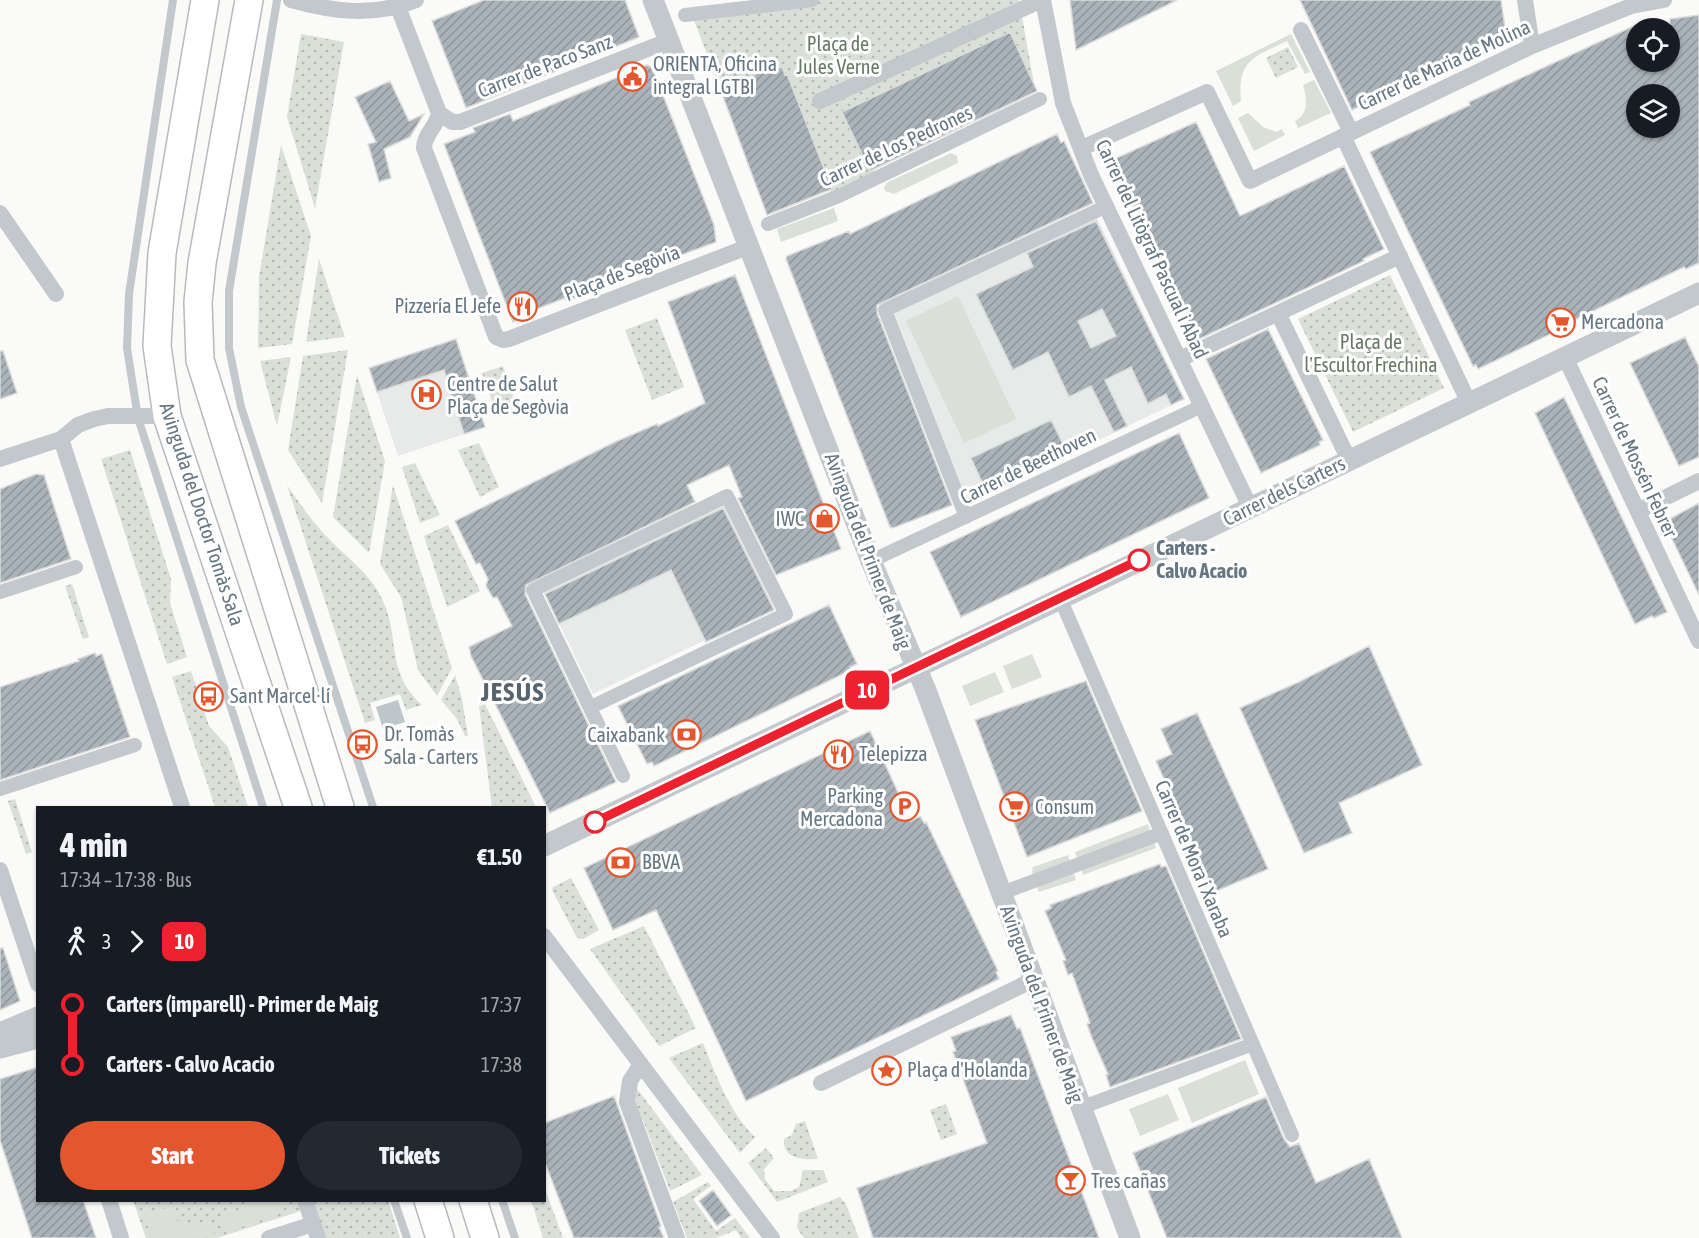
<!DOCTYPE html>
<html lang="en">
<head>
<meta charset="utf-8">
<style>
	:root { --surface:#171b24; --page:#242831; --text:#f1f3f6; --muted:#9ea1a6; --accent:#e4572e }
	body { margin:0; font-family:"Asap Condensed",sans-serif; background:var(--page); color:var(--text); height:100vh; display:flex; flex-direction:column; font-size:22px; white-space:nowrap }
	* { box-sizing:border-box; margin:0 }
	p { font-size:20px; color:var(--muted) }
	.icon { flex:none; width:33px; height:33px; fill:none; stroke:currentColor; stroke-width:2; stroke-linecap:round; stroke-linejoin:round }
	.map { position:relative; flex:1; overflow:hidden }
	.drawer { position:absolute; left:36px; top:806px; width:510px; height:396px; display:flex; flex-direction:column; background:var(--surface); border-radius:0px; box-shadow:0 2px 4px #0004 }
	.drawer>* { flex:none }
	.badge { padding:0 12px; border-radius:9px; font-size:21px; line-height:39px }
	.buttons { position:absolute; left:1626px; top:18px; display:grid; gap:12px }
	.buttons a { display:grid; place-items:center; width:54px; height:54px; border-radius:50%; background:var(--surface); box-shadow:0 2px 4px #0004; font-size:30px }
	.map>.badge { position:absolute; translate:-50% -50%; box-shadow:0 0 0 3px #fff }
	.legs { display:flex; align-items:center; gap:9px; height:66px; padding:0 24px; font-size:20px }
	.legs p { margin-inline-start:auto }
	.overview { display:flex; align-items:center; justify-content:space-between; height:102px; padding:0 24px }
	h1 { font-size:33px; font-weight:800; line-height:45px }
	.button { display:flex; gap:12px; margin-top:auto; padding:12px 24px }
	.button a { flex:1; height:69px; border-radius:36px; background:var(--accent); color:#fff; font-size:24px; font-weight:800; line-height:69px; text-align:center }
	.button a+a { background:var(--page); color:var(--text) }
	ul { padding:0 24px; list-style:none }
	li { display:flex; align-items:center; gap:21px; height:60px; font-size:22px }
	li i { display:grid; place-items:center; width:9px; height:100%; margin:0 8px; background:currentColor }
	li i::after { content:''; width:15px; height:15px; margin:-8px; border:4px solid; border-radius:50%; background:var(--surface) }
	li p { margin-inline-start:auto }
	li:first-child i { background:linear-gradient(#0000 50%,currentColor 0) }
	li:last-child i { background:linear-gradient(currentColor 50%,#0000 0) }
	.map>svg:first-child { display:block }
	.built { fill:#e8e9e9 }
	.grass { fill:url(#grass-dots) }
	.garden { fill:#dadfd7 }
	.water { fill:#bbc7cb }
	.building { fill:url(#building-hatch); stroke:#dcdcda; stroke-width:1.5; fill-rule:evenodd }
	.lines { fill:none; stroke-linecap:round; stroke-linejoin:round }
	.primary-casing { stroke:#b5babe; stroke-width:30 }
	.service { stroke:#c3c8cc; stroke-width:8 }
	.pedestrian { stroke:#c3c8cc; stroke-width:14 }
	.minor { stroke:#c3c8cc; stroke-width:16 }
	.tertiary { stroke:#c3c8cc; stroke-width:21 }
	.primary { stroke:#fff; stroke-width:27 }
	.line-1-casing { stroke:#fff; stroke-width:14 }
	.line-1 { stroke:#ed222e; stroke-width:9 }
	.stop-1-dot { fill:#fff; stroke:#ed222e; stroke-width:3 }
	.labels { text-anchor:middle; stroke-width:6; stroke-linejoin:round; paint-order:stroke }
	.park-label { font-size:20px; fill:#687a64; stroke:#fff }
	.poi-label { font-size:20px; fill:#657683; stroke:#fff; text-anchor:start }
	.street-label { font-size:20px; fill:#657683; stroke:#fff }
	.stop-label { font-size:20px; font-weight:bold; fill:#657683; stroke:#fff; text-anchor:start }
	.district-label { font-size:26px; font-weight:bold; letter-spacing:1.5px; fill:#57646e; stroke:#fff }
</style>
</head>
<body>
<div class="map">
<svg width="1699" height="1238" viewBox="0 0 1699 1238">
	<defs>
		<pattern id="grass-dots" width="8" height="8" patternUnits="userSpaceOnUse" patternTransform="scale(1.5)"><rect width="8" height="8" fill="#dadfd7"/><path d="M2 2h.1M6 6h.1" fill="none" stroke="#b4b9b4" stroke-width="1.8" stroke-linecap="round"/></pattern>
		<pattern id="building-hatch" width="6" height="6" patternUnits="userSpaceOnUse" patternTransform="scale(1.5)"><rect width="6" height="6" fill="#aab3b9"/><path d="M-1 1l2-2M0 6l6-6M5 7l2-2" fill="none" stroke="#8e969c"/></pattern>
	</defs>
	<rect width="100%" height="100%" fill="#fafaf8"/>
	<path class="built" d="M1096,216l88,183 -216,104 -74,-191z
		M456,339l5,15 -2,1 26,72 -87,29 -29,-88z
		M724,505l50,102 -181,87 -49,-102z"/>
	<path class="grass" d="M763,0h256l17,95 -28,-59 -161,78 27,58 -43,21 -49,-126 -61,24 -31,-81z
		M301,34l43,8 -29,166 -28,-91z
		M1288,47l10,20 -22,11 -10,-20z
		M281,145l30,91 -19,108 -34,4 1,-71z
		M319,259l26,78 -39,5z
		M1390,275l54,113 -91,44 -55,-113z
		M657,318l27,69 -32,13 -27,-70z
		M348,350l-26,153 -34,-53 15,-94z
		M291,357l-14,69 -17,-65z
		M503,366l14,42 -20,7 -15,-42z
		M357,375l28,86 -16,92 -36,-36z
		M479,443l20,44 -19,10 -22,-47z
		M130,450l41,129 -1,24 17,54 -20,7 -66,-205z
		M415,463l25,52 -20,8 -18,-56z
		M287,485c12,18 25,36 40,52 19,20 43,36 55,62 19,37 2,71 40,106l-16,5 -6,-16 -30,9 5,17 -10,3z
		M393,485l59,183 -15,28 -19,-26 -17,-73 -21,-33z
		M448,525l32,66 -33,16 -23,-71z
		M72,584l17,53 -6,2 -18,-53z
		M191,671l18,55 19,21 20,60h-33l-43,-130z
		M455,675l7,24 6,37h-3l-8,-17 -16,-19z
		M485,704l51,103h-44l-13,-101z
		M15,799l17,53 -6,2 -18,-53z
		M571,878l28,52 -16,9 -6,-1 -25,-48 1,-3z
		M644,926l52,102 -37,18 -69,-97z
		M703,1043c13,32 26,69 52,94l-15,16 -71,-95z
		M635,1086l67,89 -32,16 -27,-71 -7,-5z
		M946,1104l11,30 -16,6 -11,-30z
		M805,1121l13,38c-14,1 -36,0 -34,-20l8,-4 4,-11z
		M766,1148l8,10 -10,11 1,10 9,12h17l8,-4 4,-17h20l5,12 -51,20 -29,-39z
		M708,1182l3,4 -18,13 23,32 19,-13 15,20h-9l-5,-8 -20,8h-29l-14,-36z
		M545,1189l18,49h-20l-12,-38h13z
		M840,1197l6,7 13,34h-55l-7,-10 2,-15z
		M133,1200h171l3,9 -90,29h-71z
		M312,1200h76l12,38h-75z"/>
	<path class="garden" d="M1291,34l19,38 -5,2 -18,-33c-33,16 -50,19 -46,60l-8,5 -17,-35z
		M1314,80l17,33 -33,15 -3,-7c14,-7 12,-22 8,-36z
		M1248,113l15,14 13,5 6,-3 3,6 -31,16 -16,-33z
		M951,153l6,3 1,7 -64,31 -9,-3 -1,-4 4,-5z
		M834,208l4,13 -57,21 -4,-13z
		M958,296l58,123 -52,24 -58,-122z
		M1032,654l10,23 -30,12 -9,-23z
		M995,672l9,20 -34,14 -8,-20z
		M1148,824l8,24 -73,27 -8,-23z
		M1068,855l8,25 -37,12 -7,-20 1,-5z
		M1245,1060l14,34 -67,29 -14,-35z
		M1168,1094l11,26 -39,16 -11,-27z
		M248,1200h33l4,12 -58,20 -5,-14 18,-8z
		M170,1207l5,12 10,7 25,-4 5,15 -64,1 -7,-23z"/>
	<path class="water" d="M398,700l7,22 -22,7 -7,-22z"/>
	<path class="building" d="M484,0h141l14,37 -173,71 -34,-87z
		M1070,0h107l-101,50z
		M1300,0h201l4,28 -1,7 -10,7 -142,68z
		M1699,15v248l-13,6 -2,-2 -118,57 1,2 -89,43 -2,-4 -3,1 -103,-214 100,-47 -1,-3 167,-77v37h34v-43zM1636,94h34v34h-34z
		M1010,32l27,59 -167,80 -28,-59z
		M647,65l4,2 6,13 57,145 2,17 -137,51 2,3 -15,5 -1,-3 -39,15 1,3 -14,6 -69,-178 31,-12 -2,-4 37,-14 3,7z
		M777,66l1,2 4,-1 3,8 2,-1 45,115 -65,26 -46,-124 4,-2 -1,-3z
		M390,81l19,40 15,-7 -14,23 -26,12 7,29 -12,4 -11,-38 8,-2 -21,-45z
		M1196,122l44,94 104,-50 40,83 -21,10 1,2 -167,79 -87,-179z
		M1057,134l4,9 3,-2 29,62 -216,102v8l75,192 -59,23 -3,-1 -104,-268 1,-3 62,-25 1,3z
		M1096,221l88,178 -13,6 -5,-11 -18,10 -17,-37 -26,13 22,46 -13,6 -23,-46 -22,11 -21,-45 -35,18 -37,-76 57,-27 -6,-14zM1102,309l14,27 -25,12 -13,-27z
		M735,275l106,274 -65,26 -38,-77 4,-1 -13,-32 -42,20 8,17 -169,83 -1,9 91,188 -66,31 -79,-157 -2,-9 43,-21 -15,-29 -4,1 -7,-12 2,-7 -8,-16 -4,1 -21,-43 160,-79 42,-18 1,2 47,-23 -37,-101z
		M1268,329l55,111 -4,2 1,3 -59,28 -55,-114z
		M1685,337l14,30v90l-20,9 -49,-103z
		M456,339l29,88 -21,7 -20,-64 -67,22 -8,-24z
		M0,351h3l14,42 -17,6z
		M1564,397l103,215 -13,6 -2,-2 -17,8 -100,-211z
		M1051,420l17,34 -81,39 -16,-35z
		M1179,433l30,65 -248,119 -31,-65z
		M36,474l8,1 27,84 -71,24v-94z
		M1699,503v92l-35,-73z
		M723,508l51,102 -68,32 -35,-72 -112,54 -14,-30z
		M829,605l28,59 -7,3 1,3 -197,96 -2,-4 -5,2 -29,-58z
		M1369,646l53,119 -83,38 13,30 -48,20 -64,-145 59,-26z
		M95,653l1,3 6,-2 28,83 -130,43v-93l79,-26 -1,-2z
		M1086,681l56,130 -115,46 -52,-137z
		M1197,713l71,156 -54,23 -58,-131 16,-7 -11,-25z
		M870,731l41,90 9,-5 4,7 2,-1 72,149 -2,1 3,7 -253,122 -90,-191 -43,20 -29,-62z
		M1160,864l1,3 5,-1 75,173 -131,48 -4,-12 2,-1 -16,-36 -5,-14 3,-1 -18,-50 -4,2 -5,-14 3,-1 -21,-49 6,-3 -1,-3z
		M0,948h3l17,53 -20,9z
		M1011,1015l6,14 3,-1 79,210h-226l-16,-50 130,-45 -34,-91 3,-1 -5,-14z
		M38,1067v133h45l13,38h-64l-32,-98v-61z
		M614,1096l47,130 -2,1 5,11h-90l-30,-78v-37z
		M1266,1097l18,42 6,8 9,-4 17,40 53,-24 33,79h-235l-34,-85z
		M713,1190l18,25 -14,11 -18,-25z"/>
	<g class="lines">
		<defs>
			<path id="primary" d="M205,0l-43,253 -5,93 10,70 131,391
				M249,0l-47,263 -4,39 2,58 140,447
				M428,1200l12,38
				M473,1200l12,38"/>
		</defs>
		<use href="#primary" class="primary-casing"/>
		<path class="service" d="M173,0l-44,294 -2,54 11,70 125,389
			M277,0l-48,291v57l12,59 132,400
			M394,1200l13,38
			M502,1200l13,38"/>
		<path class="pedestrian" d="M685,15l127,-15
			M768,224l71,-28 201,-97
			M966,517l-81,-207 222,-104
			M871,561l331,-155
			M0,592l76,-25
			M1060,598l232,537
			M591,707l195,-93 -59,-118 -194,94 90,186
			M0,789l135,-44
			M1002,893l160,-60
			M1080,1108l173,-64"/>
		<path class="minor" d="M291,0c43,12 83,17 125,0
			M1043,0l20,103 28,72 159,332
			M1525,0l7,46
			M398,7l41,106c-2,14 -15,21 -15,35l72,189 7,3 6,-1 241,-93
			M1301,30l50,102
			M820,101l222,-101
			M439,113l13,9h8l208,-81
			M1343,136l126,267
			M1082,148l125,-56 43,89 282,-135 99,-40 33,-6
			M0,213l56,81
			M1278,313l71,147
			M1565,357l134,284
			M1180,359l220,-103
			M61,439l121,368
			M0,459l61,-20 17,-14 16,-6 14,-3h59
			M1638,511l61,-30
			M0,870l38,114
			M544,936l228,302
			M641,1064l-11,17 -3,21 50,136
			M821,1083l212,-103
			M109,1200l12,38
			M305,1200l13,38
			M269,1238l44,-14"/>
		<path class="tertiary" d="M653,0l218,561 54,127 205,550
			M544,846l1155,-553
			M0,1033l38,-16
			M0,1048l38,-10"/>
		<use href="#primary" class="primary"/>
	</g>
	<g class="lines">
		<defs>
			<path id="line-1" d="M595,822l544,-262"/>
		</defs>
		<use href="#line-1" class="line-1-casing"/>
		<use href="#line-1" class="line-1"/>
	</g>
	<defs>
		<symbol id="civic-ring" viewBox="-11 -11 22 22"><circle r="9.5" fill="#fff" stroke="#e4572e" stroke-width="1.5"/><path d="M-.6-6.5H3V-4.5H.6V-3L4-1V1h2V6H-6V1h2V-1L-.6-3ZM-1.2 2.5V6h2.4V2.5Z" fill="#e4572e"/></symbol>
		<symbol id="restaurant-ring" viewBox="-11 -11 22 22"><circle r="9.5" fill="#fff" stroke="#e4572e" stroke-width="1.5"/><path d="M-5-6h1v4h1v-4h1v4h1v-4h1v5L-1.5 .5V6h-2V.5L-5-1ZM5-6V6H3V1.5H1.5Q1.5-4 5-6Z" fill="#e4572e"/></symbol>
		<symbol id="supermarket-ring" viewBox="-11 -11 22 22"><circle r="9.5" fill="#fff" stroke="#e4572e" stroke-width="1.5"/><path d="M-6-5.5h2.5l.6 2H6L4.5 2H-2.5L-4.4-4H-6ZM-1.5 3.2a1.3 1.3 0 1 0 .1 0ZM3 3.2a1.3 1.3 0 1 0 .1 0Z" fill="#e4572e"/></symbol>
		<symbol id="hospital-ring" viewBox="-11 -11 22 22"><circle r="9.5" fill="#fff" stroke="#e4572e" stroke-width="1.5"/><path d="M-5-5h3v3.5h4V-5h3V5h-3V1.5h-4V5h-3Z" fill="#e4572e"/></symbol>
		<symbol id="shop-ring" viewBox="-11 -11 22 22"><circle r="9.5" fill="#fff" stroke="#e4572e" stroke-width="1.5"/><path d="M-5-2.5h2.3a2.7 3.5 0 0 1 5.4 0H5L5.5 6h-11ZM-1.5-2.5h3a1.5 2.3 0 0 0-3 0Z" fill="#e4572e"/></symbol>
		<symbol id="bus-ring" viewBox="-11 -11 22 22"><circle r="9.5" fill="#fff" stroke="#e4572e" stroke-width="1.5"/><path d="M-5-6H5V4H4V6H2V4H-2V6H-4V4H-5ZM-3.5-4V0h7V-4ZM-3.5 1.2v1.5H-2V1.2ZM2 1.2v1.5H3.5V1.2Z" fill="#e4572e"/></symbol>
		<symbol id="bank-ring" viewBox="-11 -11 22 22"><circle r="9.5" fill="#fff" stroke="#e4572e" stroke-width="1.5"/><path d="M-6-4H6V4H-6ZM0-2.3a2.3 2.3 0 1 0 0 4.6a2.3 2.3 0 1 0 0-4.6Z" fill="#e4572e"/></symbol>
		<symbol id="parking-ring" viewBox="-11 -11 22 22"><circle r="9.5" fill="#fff" stroke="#e4572e" stroke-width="1.5"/><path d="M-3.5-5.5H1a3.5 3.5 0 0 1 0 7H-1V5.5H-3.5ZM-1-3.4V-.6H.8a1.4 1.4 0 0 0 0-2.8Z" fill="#e4572e"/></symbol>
		<symbol id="sight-ring" viewBox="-11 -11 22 22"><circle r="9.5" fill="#fff" stroke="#e4572e" stroke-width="1.5"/><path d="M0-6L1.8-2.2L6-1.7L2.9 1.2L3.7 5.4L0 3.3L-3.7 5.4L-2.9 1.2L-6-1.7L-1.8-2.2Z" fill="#e4572e"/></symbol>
		<symbol id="bar-ring" viewBox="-11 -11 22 22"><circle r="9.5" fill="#fff" stroke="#e4572e" stroke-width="1.5"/><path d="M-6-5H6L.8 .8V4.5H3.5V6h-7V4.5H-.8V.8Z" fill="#e4572e"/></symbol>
	</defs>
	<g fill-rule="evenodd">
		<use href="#civic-ring" x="616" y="60" width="33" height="33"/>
		<use href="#restaurant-ring" x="506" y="290" width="33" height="33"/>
		<use href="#supermarket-ring" x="1544" y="306" width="33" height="33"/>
		<use href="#hospital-ring" x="410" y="378" width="33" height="33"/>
		<use href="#shop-ring" x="808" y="502" width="33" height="33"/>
		<use href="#bus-ring" x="192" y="680" width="33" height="33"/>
		<use href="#bank-ring" x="670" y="718" width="33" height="33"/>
		<use href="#bus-ring" x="346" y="728" width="33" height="33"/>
		<use href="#restaurant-ring" x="822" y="738" width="33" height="33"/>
		<use href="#parking-ring" x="888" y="790" width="33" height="33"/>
		<use href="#supermarket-ring" x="998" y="790" width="33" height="33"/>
		<use href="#bank-ring" x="604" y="846" width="33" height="33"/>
		<use href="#sight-ring" x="870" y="1054" width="33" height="33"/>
		<use href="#bar-ring" x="1054" y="1164" width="33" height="33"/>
	</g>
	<g class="stop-1-dot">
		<circle cx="1139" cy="560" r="10"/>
		<circle cx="595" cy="822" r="10"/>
	</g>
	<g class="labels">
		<g class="park-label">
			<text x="838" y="51">Plaça de<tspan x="838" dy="23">Jules Verne</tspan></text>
			<text x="1371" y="349">Plaça de<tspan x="1371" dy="23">l'Escultor Frechina</tspan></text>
		</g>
		<g class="poi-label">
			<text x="653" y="71">ORIENTA, Oficina<tspan x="653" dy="23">integral LGTBI</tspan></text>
			<text x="501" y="313" text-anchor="end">Pizzería El Jefe</text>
			<text x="1581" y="329">Mercadona</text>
			<text x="447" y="391">Centre de Salut<tspan x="447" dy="23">Plaça de Segòvia</tspan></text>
			<text x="804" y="526" text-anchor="end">IWC</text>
			<text x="230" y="703">Sant Marcel·lí</text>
			<text x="384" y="741">Dr. Tomàs<tspan x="384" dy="23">Sala - Carters</tspan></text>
			<text x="665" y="742" text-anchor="end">Caixabank</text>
			<text x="859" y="761">Telepizza</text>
			<text x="883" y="803" text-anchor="end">Parking<tspan x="883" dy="23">Mercadona</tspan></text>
			<text x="1035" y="814">Consum</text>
			<text x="642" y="869">BBVA</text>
			<text x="907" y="1077">Plaça d'Holanda</text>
			<text x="1091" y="1188">Tres cañas</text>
		</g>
		<g class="street-label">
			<text transform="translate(1444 65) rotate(-25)" y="7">Carrer de Maria de Molina</text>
			<text transform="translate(545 66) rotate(-21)" y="7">Carrer de Paco Sanz</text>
			<text transform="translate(896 146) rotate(-25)" y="7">Carrer de Los Pedrones</text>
			<text transform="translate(1152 249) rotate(65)" y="7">Carrer del Litògraf Pascual i Abad</text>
			<text transform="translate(622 273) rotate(-21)" y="7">Plaça de Segòvia</text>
			<text transform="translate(1635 457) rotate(65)" y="7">Carrer de Mossén Febrer</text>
			<text transform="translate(1028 466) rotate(-26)" y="7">Carrer de Beethoven</text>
			<text transform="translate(1284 491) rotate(-26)" y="7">Carrer dels Carters</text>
			<text transform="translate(202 514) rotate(72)" y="7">Avinguda del Doctor Tomàs Sala</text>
			<text transform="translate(868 551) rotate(69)" y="7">Avinguda del Primer de Maig</text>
			<text transform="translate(1194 859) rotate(67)" y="7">Carrer de Mora i Xaraba</text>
			<text transform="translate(1042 1004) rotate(70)" y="7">Avinguda del Primer de Maig</text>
		</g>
		<g class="stop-label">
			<text x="1156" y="555">Carters -<tspan x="1156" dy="23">Calvo Acacio</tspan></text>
		</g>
		<g class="district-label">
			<text x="513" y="701">JESÚS</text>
		</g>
	</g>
</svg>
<div class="buttons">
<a><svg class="icon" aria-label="locate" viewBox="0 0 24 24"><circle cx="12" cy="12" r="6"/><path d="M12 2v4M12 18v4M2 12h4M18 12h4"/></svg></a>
<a><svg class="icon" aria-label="layers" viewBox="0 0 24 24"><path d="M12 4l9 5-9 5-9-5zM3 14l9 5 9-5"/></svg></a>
</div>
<b class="badge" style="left:867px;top:690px;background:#ed222e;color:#fff">10</b>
<section class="drawer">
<div class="overview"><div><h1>4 min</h1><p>17:34 – 17:38 · Bus</p></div><b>€1.50</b></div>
<div class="legs"><svg class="icon" aria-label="walk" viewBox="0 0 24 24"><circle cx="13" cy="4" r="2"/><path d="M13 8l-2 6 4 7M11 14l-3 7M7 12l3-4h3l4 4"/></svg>3<svg class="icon" aria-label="forward" viewBox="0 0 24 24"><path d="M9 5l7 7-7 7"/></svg><b class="badge" style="background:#ed222e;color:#fff">10</b></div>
<ul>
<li><i style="color:#ed222e"></i><b>Carters (imparell) - Primer de Maig</b><p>17:37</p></li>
<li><i style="color:#ed222e"></i><b>Carters - Calvo Acacio</b><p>17:38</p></li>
</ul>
<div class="button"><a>Start</a><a>Tickets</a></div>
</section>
</div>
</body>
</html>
